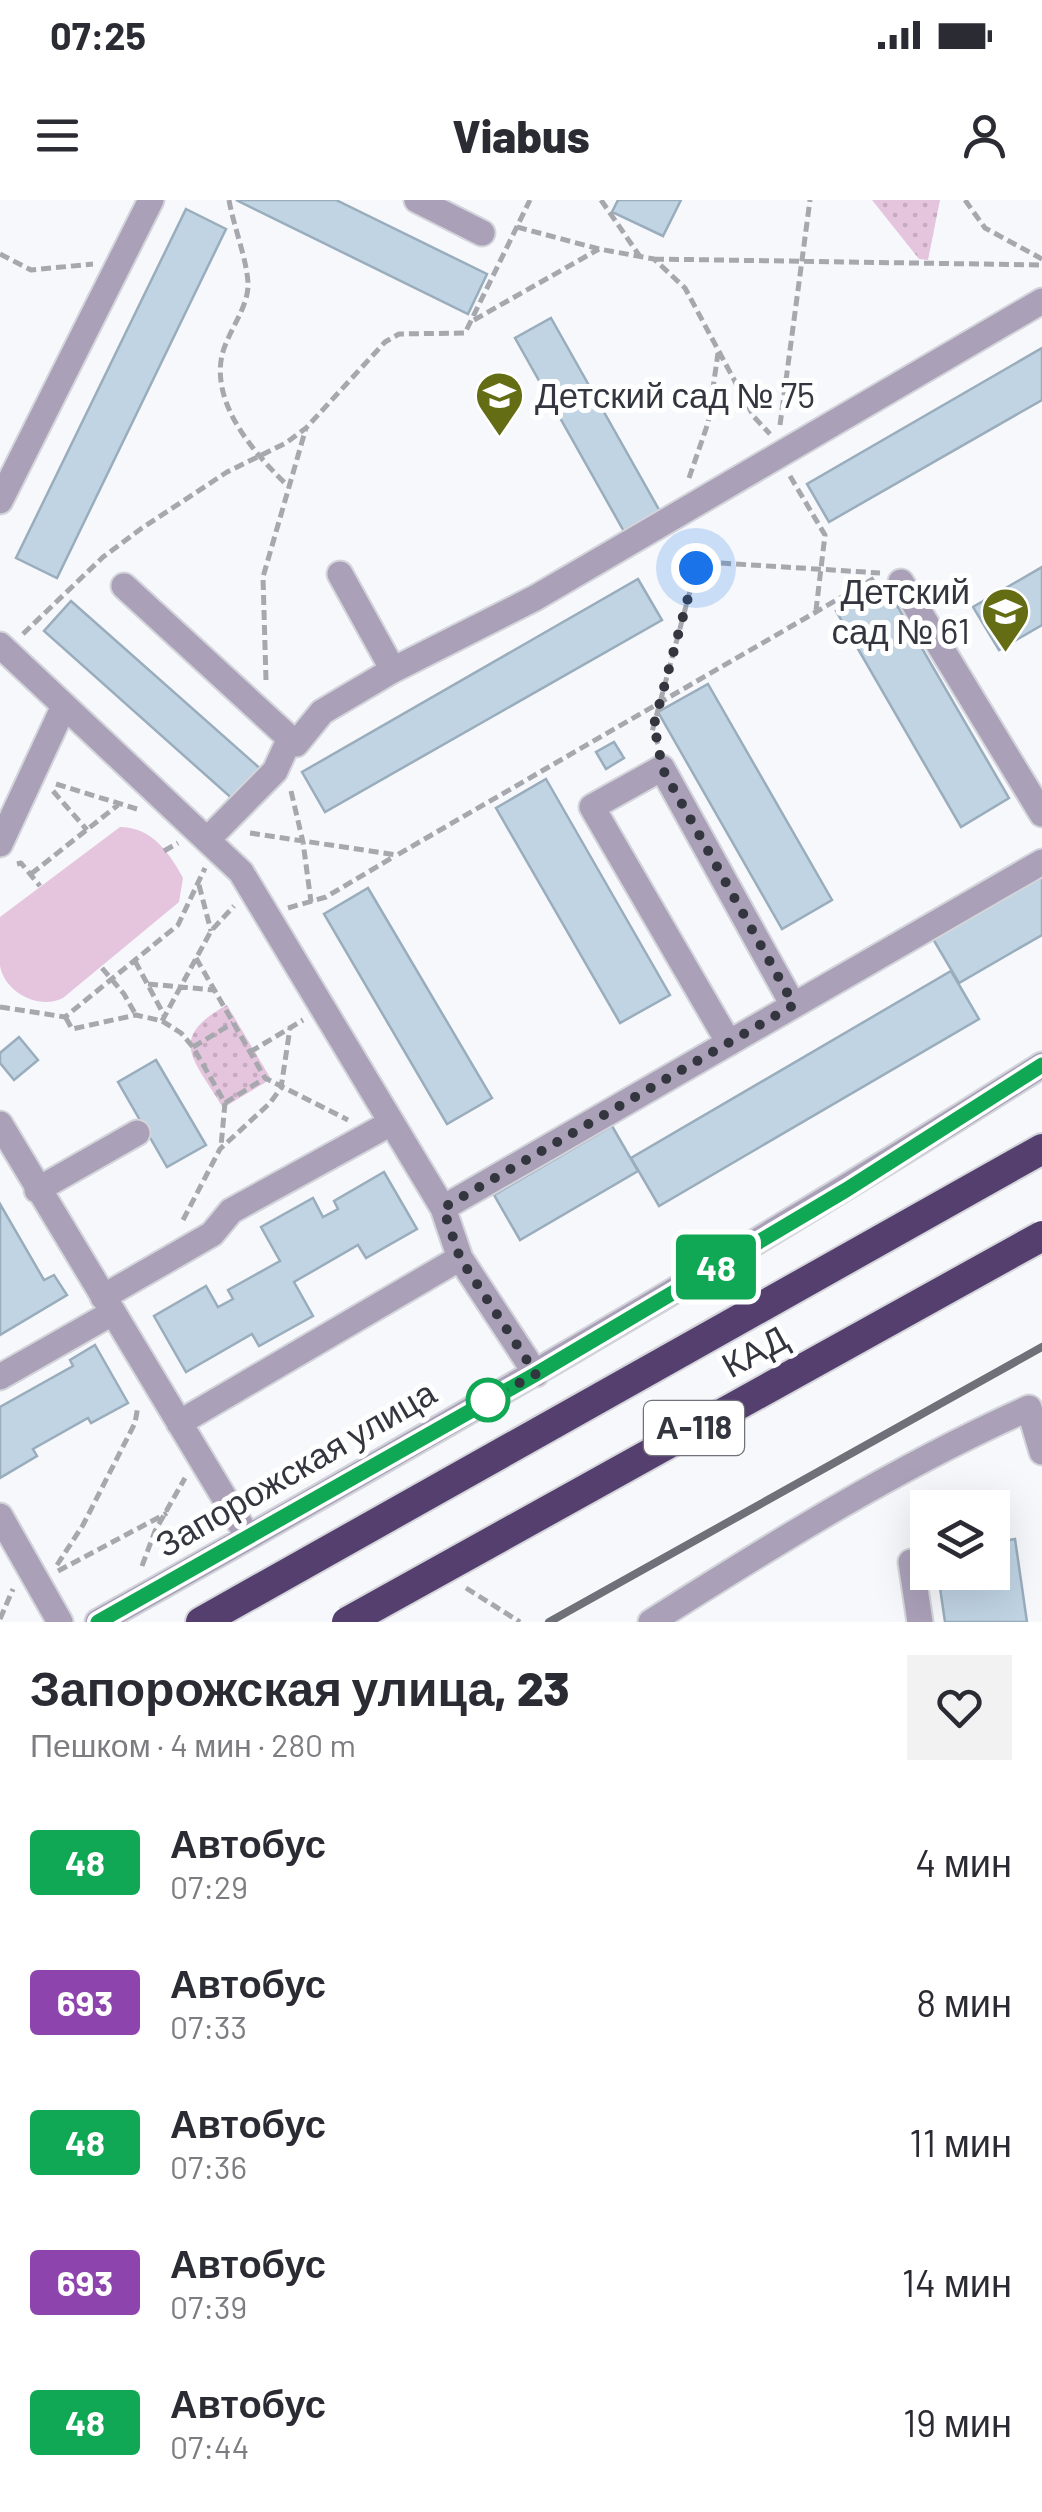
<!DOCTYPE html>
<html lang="ru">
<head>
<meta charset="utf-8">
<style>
	:root { --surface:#fff; --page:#f2f2f3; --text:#2b2b33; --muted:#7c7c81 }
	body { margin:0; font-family:Barlow,sans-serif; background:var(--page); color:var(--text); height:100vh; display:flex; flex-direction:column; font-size:38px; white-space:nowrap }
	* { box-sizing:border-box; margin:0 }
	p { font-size:32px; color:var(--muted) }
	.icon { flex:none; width:55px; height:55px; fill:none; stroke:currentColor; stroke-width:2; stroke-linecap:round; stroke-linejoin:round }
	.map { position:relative; height:1422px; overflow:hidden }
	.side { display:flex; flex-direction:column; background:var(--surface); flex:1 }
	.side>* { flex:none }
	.badge { padding:0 20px; border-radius:8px; font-size:35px; line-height:65px }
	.fabs { position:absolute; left:910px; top:1290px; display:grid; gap:20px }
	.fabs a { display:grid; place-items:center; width:100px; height:100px; border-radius:0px; background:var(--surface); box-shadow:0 10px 40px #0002; font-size:50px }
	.you { position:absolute; width:50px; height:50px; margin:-25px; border:8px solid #fff; border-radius:50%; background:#1a73e8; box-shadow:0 0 0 15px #1a73e833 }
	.map>.badge { position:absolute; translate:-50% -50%; box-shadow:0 0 0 5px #fff }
	.round { display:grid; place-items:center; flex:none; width:105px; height:105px; border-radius:0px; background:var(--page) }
	.summary { display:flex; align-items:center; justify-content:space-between; height:170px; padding:0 30px }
	h1 { font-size:48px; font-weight:800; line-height:75px }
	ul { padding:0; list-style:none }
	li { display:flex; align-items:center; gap:30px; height:140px; padding:0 30px }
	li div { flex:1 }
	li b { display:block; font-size:38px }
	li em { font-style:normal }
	li .badge { min-width:110px; font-weight:700; text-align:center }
	.status { display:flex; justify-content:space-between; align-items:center; height:70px; padding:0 50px; background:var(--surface); direction:ltr }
	.status svg { height:28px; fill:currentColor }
	header { display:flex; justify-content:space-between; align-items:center; height:130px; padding:0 30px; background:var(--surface); font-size:45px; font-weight:800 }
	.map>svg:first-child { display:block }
	.green { fill:#e5c5de }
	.park { fill:url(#park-dots) }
	.building { fill:#c0d4e4; stroke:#9aadbc; stroke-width:2.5 }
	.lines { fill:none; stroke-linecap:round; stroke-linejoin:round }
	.minor-casing { stroke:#d3d5da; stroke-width:29 }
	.highway-casing { stroke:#d3d5da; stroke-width:34 }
	.path { stroke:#a6a8ae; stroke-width:5; stroke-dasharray:10 5; stroke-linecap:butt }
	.minor { stroke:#aaa1b9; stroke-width:25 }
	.highway { stroke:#543f6f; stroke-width:30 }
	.rail { stroke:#6f7179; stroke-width:8 }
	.highway-bridge-casing { stroke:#d3d5da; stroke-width:34; stroke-linecap:butt }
	.highway-bridge { stroke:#543f6f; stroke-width:30 }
	.line-casing { stroke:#fff; stroke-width:22 }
	.line { stroke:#10a855; stroke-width:15 }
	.walk { stroke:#34363f; stroke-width:10; stroke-dasharray:0 18 }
	.stop-dot { fill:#fff; stroke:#10a855; stroke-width:5 }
	.labels { text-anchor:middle; stroke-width:10; stroke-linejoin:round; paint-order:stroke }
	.shield { fill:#fff; stroke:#717279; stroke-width:2.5 }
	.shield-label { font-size:32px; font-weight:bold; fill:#34363f }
	.poi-label { font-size:35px; fill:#34363f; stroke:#fff; text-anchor:start }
	.street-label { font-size:35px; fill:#34363f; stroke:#fff }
</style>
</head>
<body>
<div class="status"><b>07:25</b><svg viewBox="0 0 49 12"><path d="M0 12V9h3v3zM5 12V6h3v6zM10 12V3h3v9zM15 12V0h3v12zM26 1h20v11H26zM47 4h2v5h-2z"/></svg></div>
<header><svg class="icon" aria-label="menu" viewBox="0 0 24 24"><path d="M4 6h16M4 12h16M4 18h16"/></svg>Viabus<svg class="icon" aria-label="person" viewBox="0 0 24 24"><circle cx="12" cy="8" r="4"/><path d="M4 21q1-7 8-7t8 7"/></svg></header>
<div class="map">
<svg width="1042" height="1422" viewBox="0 0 1042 1422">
	<defs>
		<pattern id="park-dots" width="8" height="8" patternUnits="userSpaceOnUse" patternTransform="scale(2.5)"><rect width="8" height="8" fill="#e5c5de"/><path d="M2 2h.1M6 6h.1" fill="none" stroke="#c5aac0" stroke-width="1.8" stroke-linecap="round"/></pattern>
	</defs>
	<rect width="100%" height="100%" fill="#f6f8fc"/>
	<path class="green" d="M120,627c31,0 49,25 63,51l-4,24 -116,96c-24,12 -58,-5 -63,-32 0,-15 0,-33 0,-49z"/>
	<path class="park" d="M872,0h68l-12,60 -9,-1z
		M227,805l44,74 -48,29c-28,-48 -58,-69 4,-103z"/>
	<path class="building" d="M236,0h100l151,74 -19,40z
		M618,0h63l-18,36 -51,-24z
		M186,9l40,20 -169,349 -41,-20z
		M551,118l111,197 -36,20 -111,-197z
		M1042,148v52l-213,122 -22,-38z
		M1042,367v58l-43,25 -26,-43z
		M638,379l24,41 -337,192 -23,-40z
		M884,383l125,215 -48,29 -125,-216z
		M71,401l192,170 -27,31 -192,-171z
		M708,484l124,216 -50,29 -124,-217z
		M614,542l10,16 -18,11 -10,-17z
		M546,579l124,216 -50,28 -124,-215z
		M1042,675v60l-83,48 -26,-44z
		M368,688l124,210 -45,26 -123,-210z
		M951,771l28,48 -320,187 -28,-48z
		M19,837l19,23 -24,20 -14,-17v-10z
		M156,860l50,85 -39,22 -49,-85z
		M612,926l26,45 -118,69 -26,-45z
		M384,972l33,57 -51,29 -8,-13 -64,37 19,34 -54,30 -7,-12 -66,38 -32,-56 52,-30 12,21 15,-8 -5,-9 52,-29 -19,-34 52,-29 10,19 15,-8 -4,-8z
		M0,1004l44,76 10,-5 13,20 -67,40z
		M95,1145l33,58 -37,20 -3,-5 -55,31 4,7 -37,22v-71l73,-41 -3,-6z
		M1015,1339l12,83h-82l-7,-48 54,-2v-29z"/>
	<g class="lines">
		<defs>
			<path id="minor" d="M417,0l65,33
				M0,301l151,-301
				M340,374l53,96
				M901,382l141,232
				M124,386l172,158 26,-32 71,-42 142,-72 507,-297
				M0,445l241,227 202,336 17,50 76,116
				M207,640l68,-69 15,-33
				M0,644l64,-138
				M729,843l-137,-236 70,-39 131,237
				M0,924l248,413
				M37,990l100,-57
				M443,1008l599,-346
				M103,1097l109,-63 19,-23 160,-88
				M0,1177l112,-64
				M179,1223l281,-165
				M0,1316l60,106
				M911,1362l9,60
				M98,1422c319,-179 635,-361 944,-557
				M651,1422c123,-78 244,-154 378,-214l13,44"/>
			<path id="highway" d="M201,1422l841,-473"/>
		</defs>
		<use href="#minor" class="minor-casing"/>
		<use href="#highway" class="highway-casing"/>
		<path class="path" d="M229,0c4,24 18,60 19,83 1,24 -20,48 -26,72 -11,51 34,100 67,132
			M601,0l40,58
			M965,0l20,28 57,31
			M517,27l82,22 55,10 31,29 69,129 16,17
			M0,54l31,16 62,-6
			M654,59l388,6
			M474,120l125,-71
			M780,225l30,-225
			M790,276l35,59 -9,75
			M689,278l19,-55 10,-70
			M23,434l80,-77 39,-29 85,-56 59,-29 20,-15 79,-86 14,-8 66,-1 65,-133
			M266,480l-3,-103 43,-149
			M658,544l-6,-12 44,-163 8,-7 176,11
			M56,584l81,25
			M53,591l34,39
			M291,591l12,51 8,60
			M250,633l147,22 481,-279
			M164,651l14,-8
			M17,664l4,-1 19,23
			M31,674l87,-69
			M199,685l12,46
			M288,708l38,-11 69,-41
			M196,758l69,120 83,42
			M135,761l29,54
			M102,768l22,26 12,21
			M148,784l66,6
			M0,807l65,10 113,-92 27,-57
			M66,818l6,11 64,-14 26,6 19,12 12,14 32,56 -4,43
			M162,821l49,-90 23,-25
			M193,847l40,-24
			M250,852l53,-32
			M225,903l40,-25
			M183,1020l37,-71 50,-46 11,-15 9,-60
			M57,1365l26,-40 52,-102 3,-17
			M142,1366l13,-35 30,-53
			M58,1371l109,-58
			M466,1388l54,34
			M0,1419l13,-30"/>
		<use href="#minor" class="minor"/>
		<use href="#highway" class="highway"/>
		<path class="rail" d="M549,1422l493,-275"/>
		<defs>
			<path id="highway-bridge" d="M347,1422l695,-386"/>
		</defs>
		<use href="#highway-bridge" class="highway-bridge-casing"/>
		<use href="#highway-bridge" class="highway-bridge"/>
	</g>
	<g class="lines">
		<defs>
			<path id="line" d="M98,1422l438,-248 310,-184 196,-125"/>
		</defs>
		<use href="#line" class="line-casing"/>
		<use href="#line" class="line"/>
		<path class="walk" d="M488,1200l48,-26 -76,-116 -17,-50 351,-203 -132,-237 -5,-30 -5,-6 44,-164"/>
	</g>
	<defs>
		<symbol id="school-pin" viewBox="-11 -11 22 30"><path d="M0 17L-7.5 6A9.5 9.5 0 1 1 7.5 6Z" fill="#646d13" stroke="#fff"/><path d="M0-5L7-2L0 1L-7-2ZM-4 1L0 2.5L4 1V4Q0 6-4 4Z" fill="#fff"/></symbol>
	</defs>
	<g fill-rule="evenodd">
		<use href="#school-pin" x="472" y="168" width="55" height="75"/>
		<use href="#school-pin" x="978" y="384" width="55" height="75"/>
	</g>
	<circle class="stop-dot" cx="488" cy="1200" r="20"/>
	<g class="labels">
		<rect class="shield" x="644" y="1201" width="100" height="54" rx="8"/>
		<g class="shield-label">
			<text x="694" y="1239">А-118</text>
		</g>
		<g class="poi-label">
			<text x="535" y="208">Детский сад № 75</text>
			<text x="970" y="404" text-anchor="end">Детский<tspan x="970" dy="40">сад № 61</tspan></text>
		</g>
		<g class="street-label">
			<text transform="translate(755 1152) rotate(-29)" y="12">КАД</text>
			<text transform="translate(296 1269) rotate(-30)" y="12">Запорожская улица</text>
		</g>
	</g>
</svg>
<div class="fabs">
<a><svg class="icon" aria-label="layers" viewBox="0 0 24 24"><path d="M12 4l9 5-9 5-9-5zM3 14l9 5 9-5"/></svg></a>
</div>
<div class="you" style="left:696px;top:368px"></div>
<b class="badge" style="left:716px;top:1067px;background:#10a855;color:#fff">48</b>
</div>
<section class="side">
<div class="summary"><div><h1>Запорожская улица, 23</h1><p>Пешком · 4 мин · 280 m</p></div><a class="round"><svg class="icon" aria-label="heart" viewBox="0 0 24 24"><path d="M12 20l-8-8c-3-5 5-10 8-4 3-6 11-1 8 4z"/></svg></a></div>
<ul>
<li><span class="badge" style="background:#10a855;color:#fff">48</span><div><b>Автобус</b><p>07:29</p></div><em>4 мин</em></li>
<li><span class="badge" style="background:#8e44ad;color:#fff">693</span><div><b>Автобус</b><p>07:33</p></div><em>8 мин</em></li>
<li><span class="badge" style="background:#10a855;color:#fff">48</span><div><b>Автобус</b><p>07:36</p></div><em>11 мин</em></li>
<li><span class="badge" style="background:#8e44ad;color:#fff">693</span><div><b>Автобус</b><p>07:39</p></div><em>14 мин</em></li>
<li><span class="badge" style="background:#10a855;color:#fff">48</span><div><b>Автобус</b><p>07:44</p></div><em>19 мин</em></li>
</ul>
</section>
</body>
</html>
